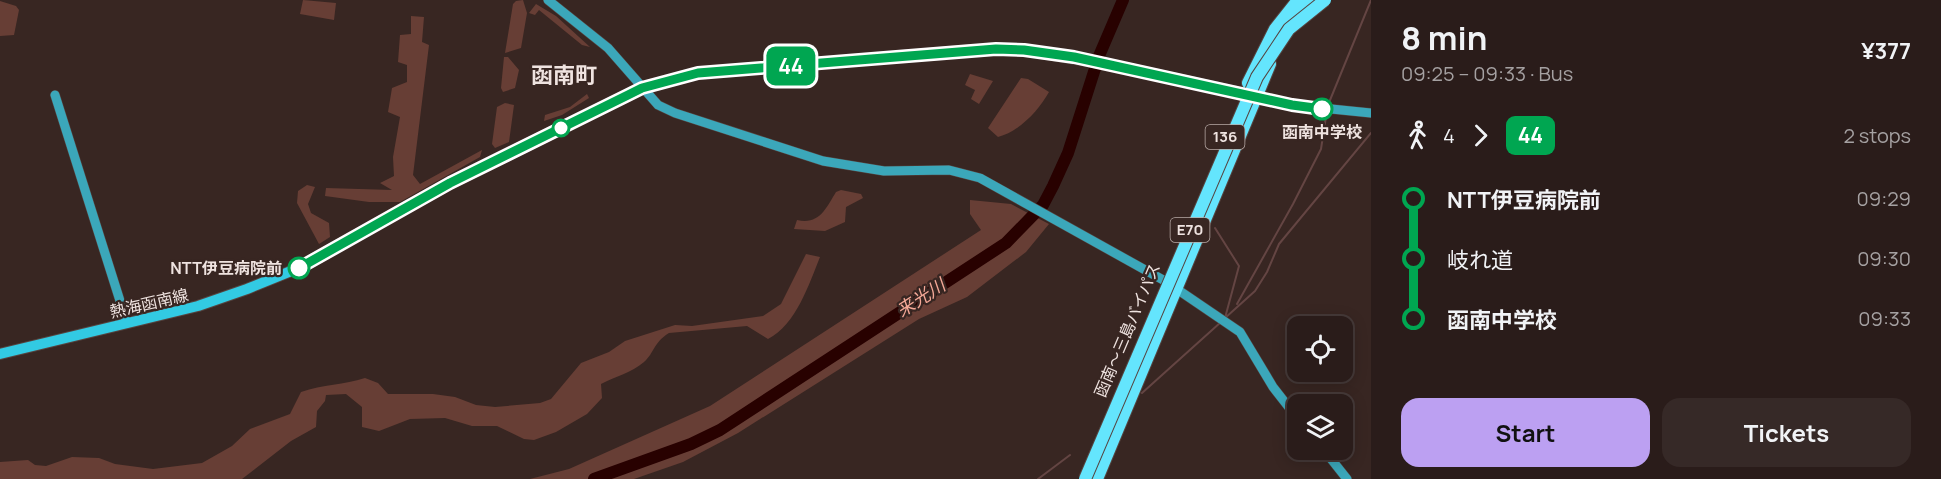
<!DOCTYPE html>
<html lang="en">
<head>
<meta charset="utf-8">
<style>
	:root { --surface:#2a1c1a; --page:#362927; --text:#f1f3f6; --muted:#a5a1a2; --line:#463a39; --accent:#bca0f2 }
	body { margin:0; font-family:Manrope,"Noto Sans JP",sans-serif; background:var(--page); color:var(--text); height:100vh; display:flex; flex-direction:column; font-size:22px; white-space:nowrap }
	* { box-sizing:border-box; margin:0 }
	p { font-size:20px; color:var(--muted) }
	.icon { flex:none; width:33px; height:33px; fill:none; stroke:currentColor; stroke-width:2; stroke-linecap:round; stroke-linejoin:round }
	.map { position:relative; flex:1; overflow:hidden }
	.side { display:flex; flex-direction:column; background:var(--surface); width:570px }
	.side>* { flex:none }
	.badge { padding:0 12px; border-radius:9px; font-size:21px; line-height:39px }
	.controls { position:absolute; left:1287px; top:316px; display:grid; gap:12px }
	.controls a { display:grid; place-items:center; width:66px; height:66px; border-radius:12px; background:var(--surface); box-shadow:0 3px 15px #0003,0 0 0 2px var(--line); font-size:30px }
	.map>.badge { position:absolute; translate:-50% -50%; box-shadow:0 0 0 3px #fff }
	.legs { display:flex; align-items:center; gap:9px; height:66px; padding:0 30px; font-size:20px }
	.legs p { margin-inline-start:auto }
	.headline { display:flex; align-items:center; justify-content:space-between; height:102px; padding:0 30px }
	h1 { font-size:33px; font-weight:700; line-height:45px }
	.cta { display:flex; gap:12px; margin-top:auto; padding:12px 30px }
	.cta a { flex:1; height:69px; border-radius:18px; background:var(--accent); color:#111; font-size:24px; font-weight:700; line-height:69px; text-align:center }
	.cta a+a { background:var(--page); color:var(--text) }
	ul { padding:0 30px; list-style:none }
	li { display:flex; align-items:center; gap:21px; height:60px; font-size:22px }
	li i { display:grid; place-items:center; width:9px; height:100%; margin:0 8px; background:currentColor }
	li i::after { content:''; width:15px; height:15px; margin:-8px; border:4px solid; border-radius:50%; background:var(--surface) }
	li p { margin-inline-start:auto }
	li:first-child i { background:linear-gradient(#0000 50%,currentColor 0) }
	li:last-child i { background:linear-gradient(currentColor 50%,#0000 0) }
	main { display:flex; flex:1; min-height:0 }
	.map>svg:first-child { display:block }
	.green { fill:#673e35 }
	.lines { fill:none; stroke-linecap:round; stroke-linejoin:round }
	.stream { stroke:#644543; stroke-width:2 }
	.river { stroke:#280100; stroke-width:12 }
	.secondary-casing { stroke:#554440; stroke-width:10 }
	.primary-casing { stroke:#554440; stroke-width:12 }
	.highway-casing { stroke:#554440; stroke-width:14 }
	.secondary { stroke:#3ba7ba; stroke-width:9 }
	.primary { stroke:#32cae3; stroke-width:10 }
	.highway { stroke:#64e5fd; stroke-width:12 }
	.highway-bridge-casing { stroke:#554440; stroke-width:14; stroke-linecap:butt }
	.highway-bridge { stroke:#64e5fd; stroke-width:12 }
	.line-1-casing { stroke:#fff; stroke-width:14 }
	.line-1 { stroke:#00a651; stroke-width:9 }
	.stop-1-dot { fill:#fff; stroke:#00a651; stroke-width:3 }
	.labels { text-anchor:middle; stroke-width:4.5; stroke-linejoin:round; paint-order:stroke }
	.shield { fill:#382622; stroke:#b8aaa7; stroke-width:1.5 }
	.shield-label { font-size:15px; font-weight:bold; fill:#efe3e0 }
	.stop-label { font-size:16px; font-weight:bold; fill:#efe3e0; stroke:#382622 }
	.street-label { font-size:16px; fill:#efe3e0; stroke:#382622 }
	.water-label { font-size:18px; font-style:italic; fill:#f4a897; stroke:#382622 }
	.district-label { font-size:22px; font-weight:bold; fill:#efe3e0; stroke:#382622 }
</style>
</head>
<body>
<main>
<div class="map">
<svg width="1371" height="479" viewBox="0 0 1371 479">
	<rect width="100%" height="100%" fill="#382622"/>
	<path class="green" d="M303,0l33,3 -2,17 -34,-6z
		M523,0l4,13 -6,35 -16,5 8,-49 3,-3z
		M0,1l16,5 3,4 -5,25 -14,1z
		M536,4l20,12 34,31 -8,-2 -43,-35 -4,5 -6,-2z
		M411,16l13,1 -2,25 7,3 -16,130 7,9 62,-34 -2,7 -80,45h-31l-44,-6 1,-8 66,2 -12,-7 14,-7 -1,-19 7,-40 -12,-5 4,-24 15,-6v-17l-9,-3 2,-27 11,-1z
		M504,57h4l11,13 -4,18 -12,4 -2,-4z
		M970,74l23,7 -14,23 -8,-5 4,-9 -10,-5z
		M1021,78l7,1 21,13c-10,18 -30,40 -51,45l-10,-9z
		M587,94l2,4 -27,17 -18,6 1,-6 25,-8z
		M505,103l9,2 -5,37 -14,6 -3,-4 5,-37z
		M307,185l8,2 -7,17 3,9 18,10 1,14 -11,7 -22,-41 1,-12z
		M841,190l20,4 2,4 -17,9 -1,15 -20,9 -31,-2 3,-9c23,5 29,-12 39,-28z
		M970,200l41,4 38,20 -23,28 -59,45 -48,22 -181,114 -55,29 -49,17h-104l39,-10 141,-63 271,-176 -11,-16z
		M806,254l14,3c-11,27 -24,68 -52,82l-21,-13 -78,7c-16,10 -14,19 -25,29 -13,11 -28,14 -43,22l1,14 -15,16 -31,18 -22,8 -10,-1 -27,-13h-25l-27,-8 -35,1 -31,12 -17,-4v-20l-16,-13 -20,1 -1,6 -8,10 -1,16 -25,14 -49,38h-242v-17l28,-2 7,5 11,1 26,-9 27,1 16,6 38,5 49,-6 30,-17 18,-17 40,-15 11,-22c22,-8 43,-7 64,-14l13,5 10,11h45l22,3 21,8 19,2 45,-4 11,-4 30,-36 28,-11 16,-11 50,-16 17,1 71,-10 18,-12z"/>
	<g class="lines">
		<path class="stream" d="M1328,105l43,-105
			M1215,228l24,38 -14,52
			M1237,304l56,-100 28,-55 6,-39
			M1225,318l30,-27 12,-19 12,-28 92,-111
			M1142,393l79,-71
			M1038,479l32,-24"/>
		<path class="river" d="M594,479l97,-35 29,-14 286,-187 37,-38 10,-19 15,-33 31,-97 24,-56"/>
		<defs>
			<path id="secondary" d="M548,0l60,48 50,57 17,8 148,48 61,10 65,-1 31,8 185,103 75,51 33,55 25,32
				M55,95l72,228
				M1256,97l36,8 79,8
				M1324,450l23,29"/>
			<path id="primary" d="M0,354l198,-48 49,-17 49,-20 170,-94 176,-87 56,-15 276,-23h50l93,16 139,30"/>
			<path id="highway" d="M1286,29l24,-29
				M1248,83l27,-54 23,-29
				M1097,479l173,-415"/>
		</defs>
		<use href="#secondary" class="secondary-casing"/>
		<use href="#primary" class="primary-casing"/>
		<use href="#highway" class="highway-casing"/>
		<use href="#secondary" class="secondary"/>
		<use href="#primary" class="primary"/>
		<use href="#highway" class="highway"/>
		<defs>
			<path id="highway-bridge" d="M1085,479l172,-402 32,-48 36,-29"/>
		</defs>
		<use href="#highway-bridge" class="highway-bridge-casing"/>
		<use href="#highway-bridge" class="highway-bridge"/>
	</g>
	<g class="lines">
		<defs>
			<path id="line-1" d="M299,268l151,-85 178,-88 14,-7 56,-15 298,-24 28,1 50,7 218,48 30,4"/>
		</defs>
		<use href="#line-1" class="line-1-casing"/>
		<use href="#line-1" class="line-1"/>
	</g>
	<g class="stop-1-dot">
		<circle cx="1322" cy="109" r="10"/>
		<circle cx="561" cy="128" r="8"/>
		<circle cx="299" cy="268" r="10"/>
	</g>
	<g class="labels">
		<g class="shield">
			<rect x="1205.5" y="125" width="39" height="24" rx="4.5"/>
			<rect x="1170.5" y="218" width="39" height="24" rx="4.5"/>
		</g>
		<g class="shield-label">
			<text x="1225" y="142">136</text>
			<text x="1190" y="235">E70</text>
		</g>
		<g class="stop-label">
			<text x="1322" y="138">函南中学校</text>
			<text x="282" y="274" text-anchor="end">NTT伊豆病院前</text>
		</g>
		<g class="street-label">
			<text transform="translate(149 303) rotate(-13)" y="6">熱海函南線</text>
			<text transform="translate(1127 330) rotate(-67)" y="6">函南～三島バイパス</text>
		</g>
		<g class="water-label">
			<text transform="translate(921 298) rotate(-33)" y="6">来光川</text>
		</g>
		<g class="district-label">
			<text x="564" y="83">函南町</text>
		</g>
	</g>
</svg>
<div class="controls">
<a><svg class="icon" aria-label="locate" viewBox="0 0 24 24"><circle cx="12" cy="12" r="6"/><path d="M12 2v4M12 18v4M2 12h4M18 12h4"/></svg></a>
<a><svg class="icon" aria-label="layers" viewBox="0 0 24 24"><path d="M12 4l9 5-9 5-9-5zM3 14l9 5 9-5"/></svg></a>
</div>
<b class="badge" style="left:791px;top:66px;background:#00a651;color:#fff">44</b>
</div>
<section class="side">
<div class="headline"><div><h1>8 min</h1><p>09:25 – 09:33 · Bus</p></div><b>¥377</b></div>
<div class="legs"><svg class="icon" aria-label="walk" viewBox="0 0 24 24"><circle cx="13" cy="4" r="2"/><path d="M13 8l-2 6 4 7M11 14l-3 7M7 12l3-4h3l4 4"/></svg>4<svg class="icon" aria-label="forward" viewBox="0 0 24 24"><path d="M9 5l7 7-7 7"/></svg><b class="badge" style="background:#00a651;color:#fff">44</b><p>2 stops</p></div>
<ul>
<li><i style="color:#00a651"></i><b>NTT伊豆病院前</b><p>09:29</p></li>
<li><i style="color:#00a651"></i><span>岐れ道</span><p>09:30</p></li>
<li><i style="color:#00a651"></i><b>函南中学校</b><p>09:33</p></li>
</ul>
<div class="cta"><a>Start</a><a>Tickets</a></div>
</section>
</main>
</body>
</html>
